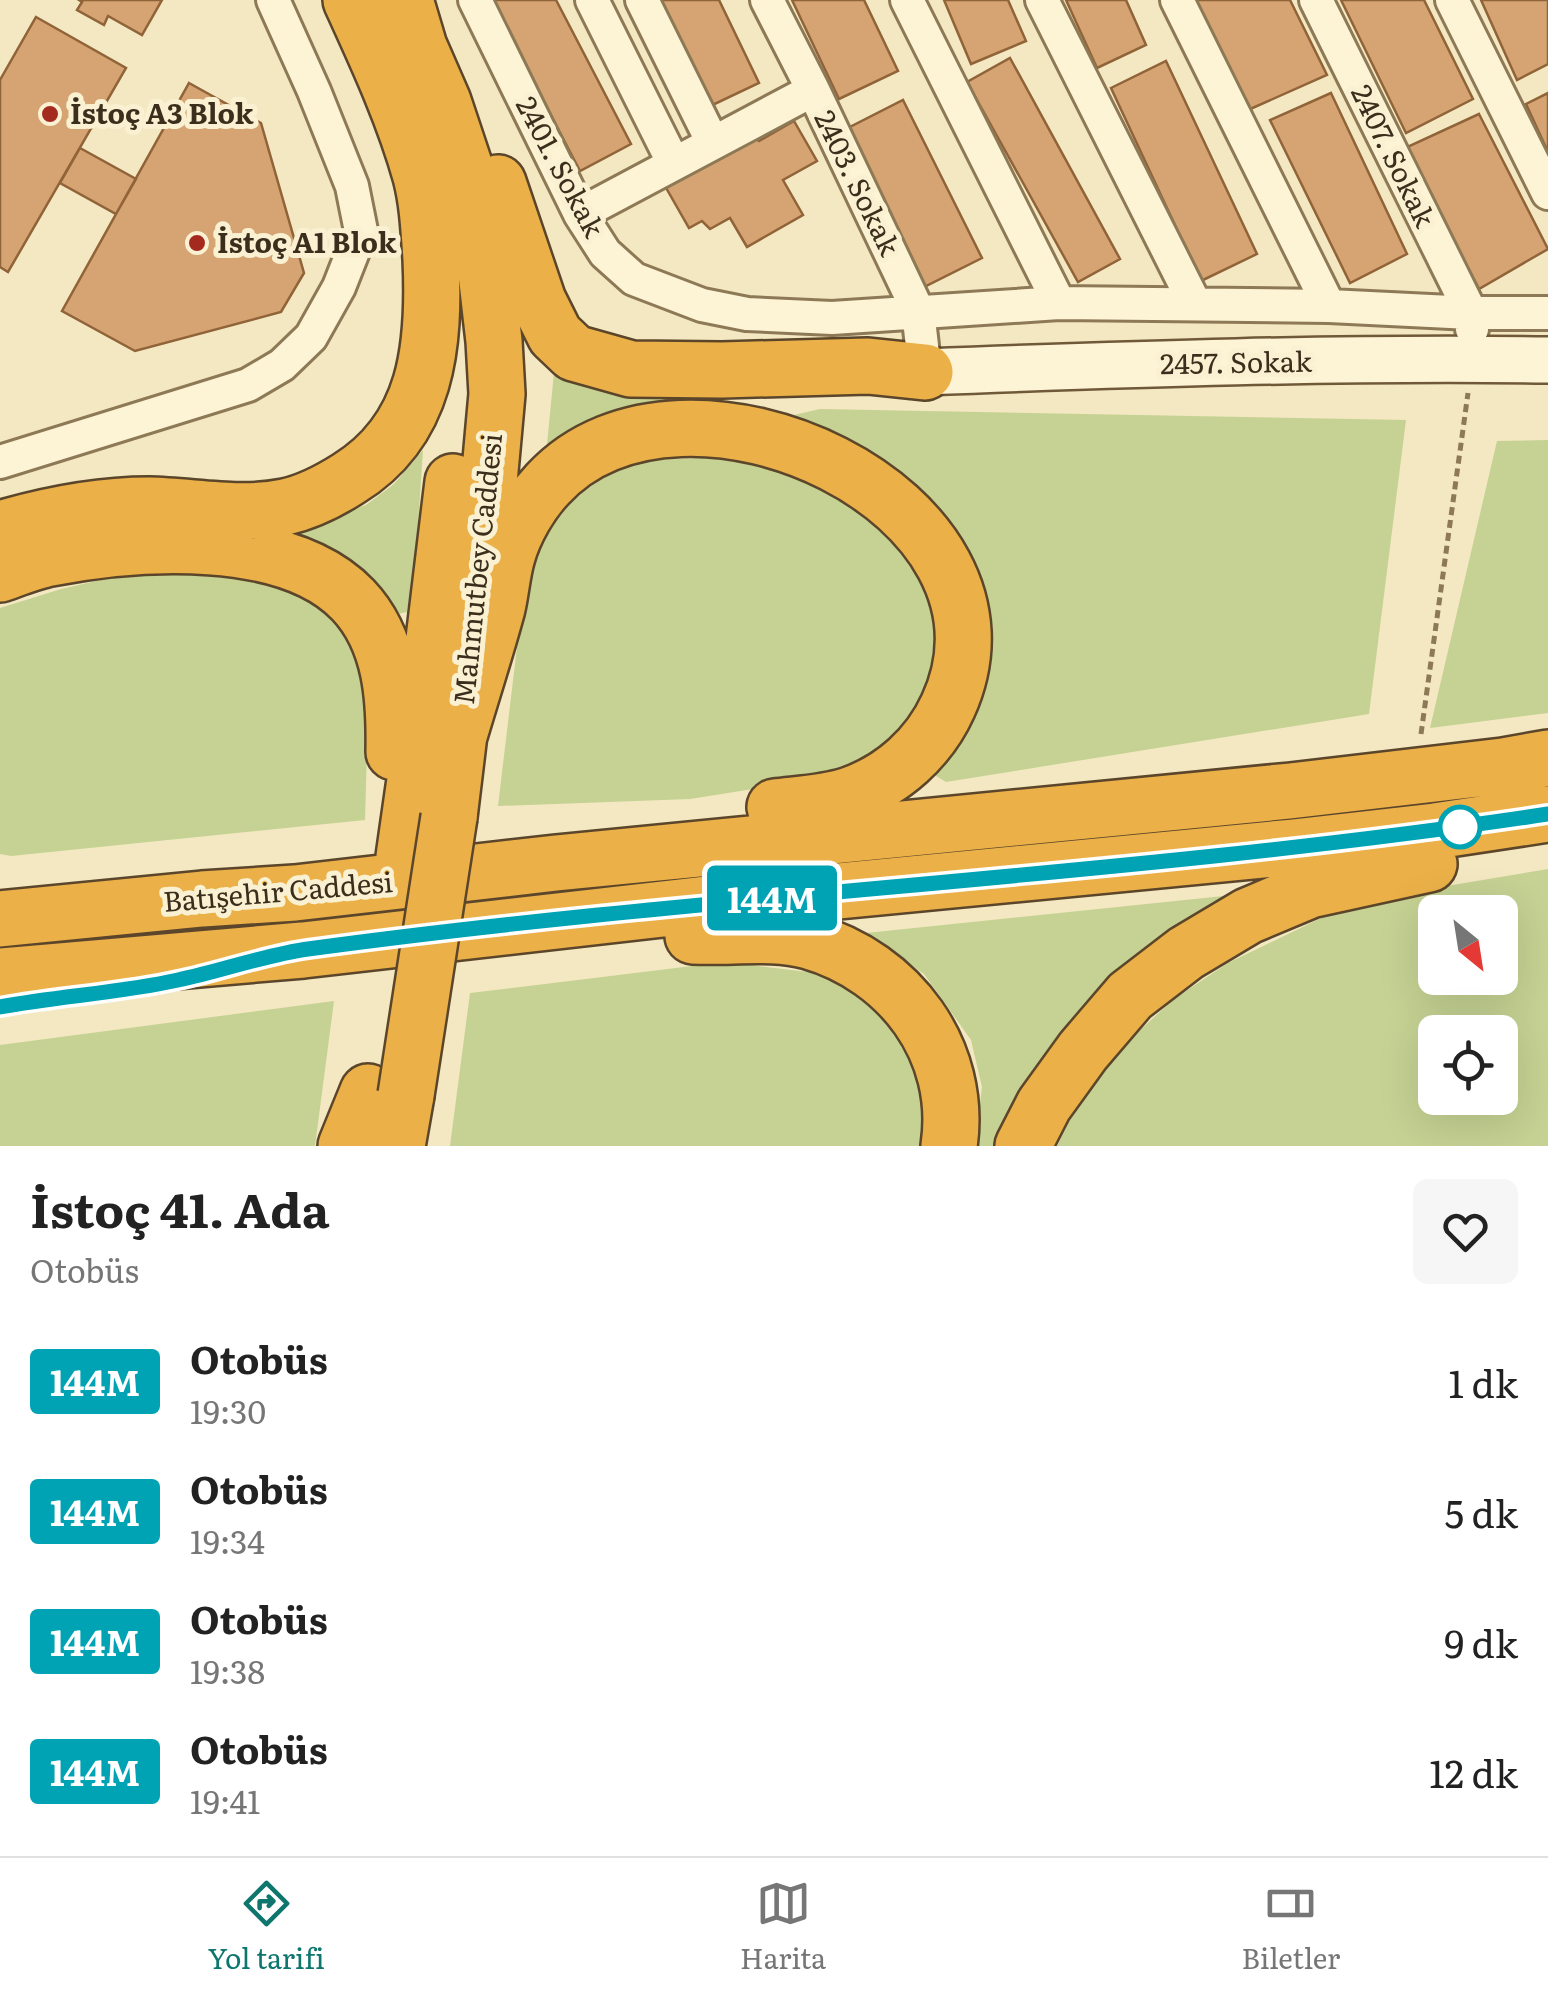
<!DOCTYPE html>
<html lang="tr">
<head>
<meta charset="utf-8">
<style>
	:root { --surface:#fff; --page:#f6f6f6; --text:#222; --muted:#767676; --line:#e0e0e0; --accent:#0f766e }
	body { margin:0; font-family:Literata,serif; background:var(--page); color:var(--text); height:100vh; display:flex; flex-direction:column; font-size:38px; white-space:nowrap }
	* { box-sizing:border-box; margin:0 }
	p { font-size:32px; color:var(--muted) }
	.icon { flex:none; width:55px; height:55px; fill:none; stroke:currentColor; stroke-width:2; stroke-linecap:round; stroke-linejoin:round }
	.map { position:relative; height:1146px; overflow:hidden }
	.drawer { display:flex; flex-direction:column; background:var(--surface); flex:1 }
	.drawer>* { flex:none }
	.badge { padding:0 20px; border-radius:8px; font-size:35px; line-height:65px }
	.needle { width:65px; rotate:150deg }
	.tools { position:absolute; left:1418px; top:895px; display:grid; gap:20px }
	.tools a { display:grid; place-items:center; width:100px; height:100px; border-radius:15px; background:var(--surface); box-shadow:0 10px 40px #0002; font-size:50px }
	.map>.badge { position:absolute; translate:-50% -50%; box-shadow:0 0 0 5px #fff }
	.round { display:grid; place-items:center; flex:none; width:105px; height:105px; border-radius:15px; background:var(--page) }
	.head { display:flex; align-items:center; justify-content:space-between; height:170px; padding:0 30px }
	h1 { font-size:48px; font-weight:700; line-height:75px }
	ul { padding:0; list-style:none }
	li { display:flex; align-items:center; gap:30px; height:130px; padding:0 30px }
	li div { flex:1 }
	li b { display:block; font-size:38px }
	li em { font-style:normal }
	li .badge { min-width:110px; font-weight:700; text-align:center }
	.tabs { display:flex; justify-content:space-around; align-items:center; height:140px; border-top:2px solid var(--line); background:var(--surface); font-size:28px; color:var(--muted) }
	.tabs a { display:grid; justify-items:center; gap:5px }
	.tabs .on { color:var(--accent) }
	.map>svg:first-child { display:block }
	.green { fill:#c5d293; fill-rule:evenodd }
	.building { fill:#d5a472; stroke:#906339; stroke-width:2.5 }
	.lines { fill:none; stroke-linecap:round; stroke-linejoin:round }
	.street-casing { stroke:#8e7956; stroke-width:38 }
	.secondary-casing { stroke:#705939; stroke-width:50 }
	.highway-casing { stroke:#5c462b; stroke-width:60 }
	.path { stroke:#8e7956; stroke-width:5; stroke-dasharray:8 5; stroke-linecap:butt }
	.street { stroke:#fcf4d5; stroke-width:32 }
	.secondary { stroke:#fcf4d5; stroke-width:45 }
	.highway { stroke:#ebb148; stroke-width:55 }
	.highway-bridge-casing { stroke:#5c462b; stroke-width:60; stroke-linecap:butt }
	.highway-bridge { stroke:#ebb148; stroke-width:55 }
	.line-casing { stroke:#fff; stroke-width:22 }
	.line { stroke:#00a3b4; stroke-width:15 }
	.poi-dot { fill:#a42a1f; stroke:#f9f1d1; stroke-width:4 }
	.stop-dot { fill:#fff; stroke:#00a3b4; stroke-width:5 }
	.labels { text-anchor:middle; stroke-width:10; stroke-linejoin:round; paint-order:stroke }
	.poi-label { font-size:28px; font-weight:bold; fill:#3c2e1c; stroke:#f9f1d1; text-anchor:start }
	.street-label { font-size:28px; fill:#3c2e1c; stroke:#f9f1d1 }
</style>
</head>
<body>
<div class="map">
<svg width="1548" height="1146" viewBox="0 0 1548 1146">
	<rect width="100%" height="100%" fill="#f3e8c1"/>
	<path class="green" d="M555,362l186,28 -32,11 -14,11 -150,53z
		M820,409l586,11 -37,294 -423,68 -23,-14 54,-145 -209,-202z
		M1548,440v273l-118,15 67,-287z
		M423,450l-7,106 -9,56 -9,2 -32,-41 -27,-22 -47,-18 74,-28 28,-21z
		M705,458l54,6 52,13 69,49 41,52 14,37 3,52 -35,65 -28,22 -40,19 -56,12 -89,14 -192,7 25,-209c13,-47 33,-90 76,-116 6,-4 13,-10 20,-13 24,-9 60,-9 86,-10z
		M162,574l59,1 57,11 40,17 29,30 22,43 -4,144 -354,36 -11,-2v-246l61,-19 53,-12z
		M1548,869v277h-491l13,-26 47,-69 57,-52 54,-36 116,-56 43,-11zM1435,912h65v66h-65zM1435,1032h65v66h-65z
		M1243,894l-246,252h-22l7,-59 -11,-47 -47,-66 -58,-41z
		M725,962l100,12 47,16 43,68 9,40 -3,48h-471l20,-153z
		M334,1001l-19,145h-315v-101z"/>
	<path class="building" d="M79,0h83l-20,35 -34,-19 -4,9 -27,-15 5,-8z
		M491,0h65l75,144 -51,27z
		M650,0h69l40,83 -57,27z
		M792,0h72l34,71 -59,28z
		M944,0h64l18,41 -55,23z
		M1066,0h60l20,45 -49,23z
		M1196,0h94l37,75 -79,35z
		M1341,0h83l49,99 -67,34z
		M1481,0h67v64l-31,16z
		M36,17l90,51 -118,204 -8,-5v-187z
		M1010,58l110,201 -42,23 -111,-200z
		M1166,61l91,193 -56,27 -90,-193z
		M189,83l72,40 43,150 -23,39 -146,39 -73,-40z
		M1331,93l76,161 -57,29 -80,-163z
		M1548,93v59l-22,-48z
		M903,100l79,158 -60,30 -80,-157z
		M1479,114l69,135 -69,40 -74,-141z
		M794,121l23,40 -34,19 20,35 -56,32 -17,-29 -20,11 -8,-8 -13,7 -24,-42 87,-51 7,6z
		M80,148l56,31 -20,35 -56,-31z"/>
	<g class="lines">
		<defs>
			<path id="street" d="M475,0l105,214 25,39 29,26 68,26 45,9 85,4 227,-15 270,3 142,7h77
				M592,0l81,162
				M642,0l71,143
				M767,0l46,90 105,221 7,61
				M907,0l152,303
				M1042,0l153,304
				M1177,0l152,306
				M1316,0l155,313 1,16
				M1452,0l96,193
				M580,214l233,-124
				M0,462l248,-77 34,-20 29,-28 28,-50 22,-56 -9,-45 -38,-95 -41,-91"/>
			<path id="secondary" d="M925,372c207,-8 415,-15 623,-12"/>
			<path id="highway" d="M405,0l14,47 24,55 23,69 20,101 8,69 3,53 -17,187
				M498,183l40,118 17,34 19,18 57,16 91,1 146,-4 57,6
				M0,529c48,-14 99,-24 149,-24 45,1 92,11 136,2 23,-5 44,-16 63,-28 80,-49 87,-134 83,-220 -2,-29 -3,-56 -10,-83 -17,-61 -44,-119 -70,-176
				M0,574c17,-6 34,-13 51,-16 87,-17 236,-27 302,42 39,41 42,100 41,152
				M458,739c13,-44 27,-87 39,-131 4,-17 5,-35 10,-52 7,-25 23,-53 41,-72 135,-146 493,18 400,222 -19,42 -55,74 -98,89 -24,8 -51,9 -75,12
				M449,817l14,-116
				M404,857l24,-168 25,-207
				M0,919l202,-20 93,-6 261,-30 734,-72 213,-25 45,-8
				M693,936c38,2 80,-5 116,5 91,26 154,110 140,205
				M0,976l303,-26 421,-48 569,-55 142,-16 113,-17
				M346,1146l22,-54
				M397,1146l9,-51
				M1023,1146l21,-41 39,-54 47,-55 56,-43 62,-37 62,-26 119,-26"/>
		</defs>
		<use href="#street" class="street-casing"/>
		<use href="#secondary" class="secondary-casing"/>
		<use href="#highway" class="highway-casing"/>
		<path class="path" d="M1421,734l47,-341"/>
		<use href="#street" class="street"/>
		<use href="#secondary" class="secondary"/>
		<use href="#highway" class="highway"/>
		<defs>
			<path id="highway-bridge" d="M406,1095l43,-278"/>
		</defs>
		<use href="#highway-bridge" class="highway-bridge-casing"/>
		<use href="#highway-bridge" class="highway-bridge"/>
	</g>
	<g class="lines">
		<defs>
			<path id="line" d="M0,1007c59,-11 120,-14 178,-27 44,-9 86,-25 130,-31 412,-56 829,-73 1240,-135"/>
		</defs>
		<use href="#line" class="line-casing"/>
		<use href="#line" class="line"/>
	</g>
	<g class="poi-dot">
		<circle cx="50" cy="114" r="10"/>
		<circle cx="197" cy="243" r="10"/>
	</g>
	<circle class="stop-dot" cx="1460" cy="827" r="20"/>
	<g class="labels">
		<g class="poi-label">
			<text x="70" y="124">İstoç A3 Blok</text>
			<text x="217" y="253">İstoç A1 Blok</text>
		</g>
		<g class="street-label">
			<text transform="translate(1393 156) rotate(64)" y="10">2407. Sokak</text>
			<text transform="translate(560 167) rotate(62)" y="10">2401. Sokak</text>
			<text transform="translate(857 183) rotate(64)" y="10">2403. Sokak</text>
			<text transform="translate(1236 363) rotate(-1)" y="10">2457. Sokak</text>
			<text transform="translate(478 569) rotate(-84)" y="10">Mahmutbey Caddesi</text>
			<text transform="translate(278 892) rotate(-5)" y="10">Batışehir Caddesi</text>
		</g>
	</g>
</svg>
<div class="tools">
<a><svg class="needle" viewBox="-14 -14 28 28"><path d="M0-13l5 13h-10z" fill="#e53935"/><path d="M0 13l5-13h-10z" fill="#767676"/></svg></a>
<a><svg class="icon" aria-label="locate" viewBox="0 0 24 24"><circle cx="12" cy="12" r="6"/><path d="M12 2v4M12 18v4M2 12h4M18 12h4"/></svg></a>
</div>
<b class="badge" style="left:772px;top:898px;background:#00a3b4;color:#fff">144M</b>
</div>
<section class="drawer">
<div class="head"><div><h1>İstoç 41. Ada</h1><p>Otobüs</p></div><a class="round"><svg class="icon" aria-label="heart" viewBox="0 0 24 24"><path d="M12 20l-8-8c-3-5 5-10 8-4 3-6 11-1 8 4z"/></svg></a></div>
<ul>
<li><span class="badge" style="background:#00a3b4;color:#fff">144M</span><div><b>Otobüs</b><p>19:30</p></div><em>1 dk</em></li>
<li><span class="badge" style="background:#00a3b4;color:#fff">144M</span><div><b>Otobüs</b><p>19:34</p></div><em>5 dk</em></li>
<li><span class="badge" style="background:#00a3b4;color:#fff">144M</span><div><b>Otobüs</b><p>19:38</p></div><em>9 dk</em></li>
<li><span class="badge" style="background:#00a3b4;color:#fff">144M</span><div><b>Otobüs</b><p>19:41</p></div><em>12 dk</em></li>
</ul>
</section>
<nav class="tabs">
<a class="on"><svg class="icon" aria-label="directions" viewBox="0 0 24 24"><path d="M12 3l9 9-9 9-9-9zM9 14v-3h6M13 9l2 2-2 2"/></svg>Yol tarifi</a>
<a><svg class="icon" aria-label="map" viewBox="0 0 24 24"><path d="M3 6l6-2 6 2 6-2v14l-6 2-6-2-6 2zM9 4v14M15 6v14"/></svg>Harita</a>
<a><svg class="icon" aria-label="tickets" viewBox="0 0 24 24"><path d="M3 7h18v10H3zM15 7v10"/></svg>Biletler</a>
</nav>
</body>
</html>
